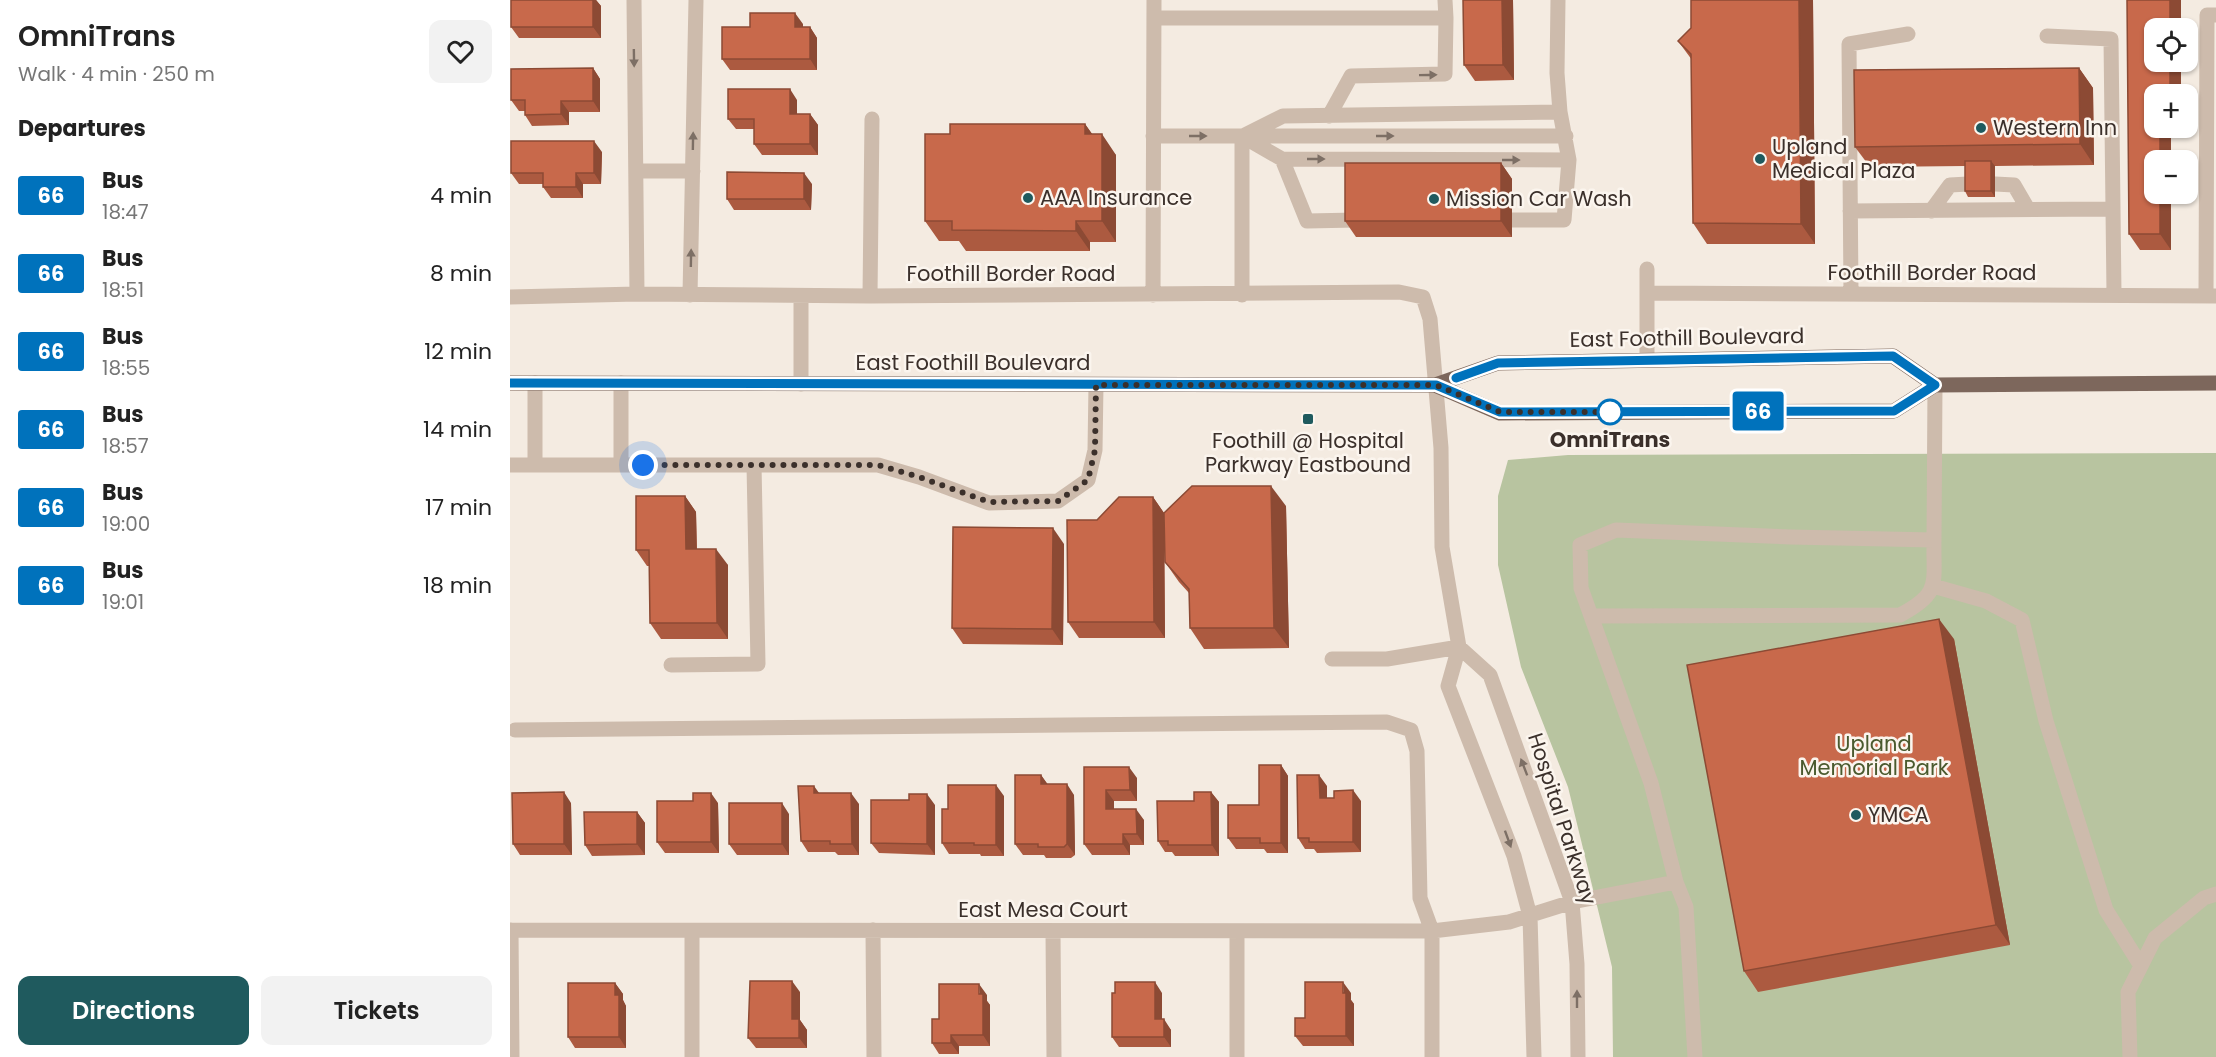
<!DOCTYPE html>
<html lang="en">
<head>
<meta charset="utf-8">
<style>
	:root { --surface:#fff; --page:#f2f2f2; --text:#222; --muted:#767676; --accent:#1f5a5e }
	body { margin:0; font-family:Poppins,sans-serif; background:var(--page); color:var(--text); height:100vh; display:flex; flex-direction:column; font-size:22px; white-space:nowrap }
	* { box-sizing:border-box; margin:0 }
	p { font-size:20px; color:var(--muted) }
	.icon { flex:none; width:33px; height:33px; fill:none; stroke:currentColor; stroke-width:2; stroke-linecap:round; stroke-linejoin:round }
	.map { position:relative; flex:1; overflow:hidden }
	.panel { display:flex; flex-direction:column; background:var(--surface); width:510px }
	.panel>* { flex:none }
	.badge { padding:0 12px; border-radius:4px; font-size:21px; line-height:39px }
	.fabs { position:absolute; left:1634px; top:18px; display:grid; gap:12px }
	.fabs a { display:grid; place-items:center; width:54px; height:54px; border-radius:12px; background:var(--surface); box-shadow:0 2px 4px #0004; font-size:30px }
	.you { position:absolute; width:30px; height:30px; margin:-15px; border:4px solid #fff; border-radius:50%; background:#1a73e8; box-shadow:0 0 0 9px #1a73e833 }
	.map>.badge { position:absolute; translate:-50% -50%; box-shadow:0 0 0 3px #fff }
	h2 { padding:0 18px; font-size:22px; line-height:54px }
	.round { display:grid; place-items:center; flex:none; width:63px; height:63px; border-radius:12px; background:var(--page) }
	.summary { display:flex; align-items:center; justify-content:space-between; height:102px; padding:0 18px }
	h1 { font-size:28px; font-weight:600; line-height:45px }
	.action { display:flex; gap:12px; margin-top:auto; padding:12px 18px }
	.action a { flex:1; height:69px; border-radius:12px; background:var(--accent); color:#fff; font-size:24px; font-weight:600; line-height:69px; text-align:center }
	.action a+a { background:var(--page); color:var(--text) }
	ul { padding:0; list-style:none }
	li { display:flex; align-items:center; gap:18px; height:78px; padding:0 18px }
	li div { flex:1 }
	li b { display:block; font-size:22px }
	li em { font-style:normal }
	li .badge { min-width:66px; font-weight:700; text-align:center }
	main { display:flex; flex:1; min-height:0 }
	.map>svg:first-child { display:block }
	.green { fill:#b8c4a0 }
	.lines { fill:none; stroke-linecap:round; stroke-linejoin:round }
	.minor { stroke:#cdbbac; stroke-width:15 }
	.major { stroke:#7d675c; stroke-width:15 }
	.wall { fill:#ac5a40 }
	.shaded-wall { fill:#8c4a34 }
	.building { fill:#c8694b; stroke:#8c4a34; stroke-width:1.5 }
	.oneway { fill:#7d6f65 }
	.line-casing { stroke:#fff; stroke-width:14 }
	.line { stroke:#0072bc; stroke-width:9 }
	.walk { stroke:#3b302b; stroke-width:6; stroke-dasharray:0 10.8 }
	.poi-dot { fill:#1f5a5e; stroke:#fbf5ee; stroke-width:2 }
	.stop-dot { fill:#fff; stroke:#0072bc; stroke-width:3 }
	.labels { text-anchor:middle; stroke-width:5; stroke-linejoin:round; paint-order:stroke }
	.poi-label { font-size:21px; fill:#3b302b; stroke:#fbf5ee; text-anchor:start }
	.street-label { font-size:21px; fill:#3b302b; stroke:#fbf5ee }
	.stop-label { font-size:21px; font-weight:bold; fill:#3b302b; stroke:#fbf5ee }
	.park-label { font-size:21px; fill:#4a5a2e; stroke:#fbf5ee }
</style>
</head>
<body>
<main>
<section class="panel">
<div class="summary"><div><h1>OmniTrans</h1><p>Walk · 4 min · 250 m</p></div><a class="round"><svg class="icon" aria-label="heart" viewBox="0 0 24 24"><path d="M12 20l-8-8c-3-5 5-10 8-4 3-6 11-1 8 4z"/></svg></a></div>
<h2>Departures</h2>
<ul>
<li><span class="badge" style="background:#0072bc;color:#fff">66</span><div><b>Bus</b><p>18:47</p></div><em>4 min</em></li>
<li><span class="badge" style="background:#0072bc;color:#fff">66</span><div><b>Bus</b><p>18:51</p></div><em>8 min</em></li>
<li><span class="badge" style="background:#0072bc;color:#fff">66</span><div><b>Bus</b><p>18:55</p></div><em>12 min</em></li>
<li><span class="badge" style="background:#0072bc;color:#fff">66</span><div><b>Bus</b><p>18:57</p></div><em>14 min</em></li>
<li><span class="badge" style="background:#0072bc;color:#fff">66</span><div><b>Bus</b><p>19:00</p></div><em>17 min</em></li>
<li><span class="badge" style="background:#0072bc;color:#fff">66</span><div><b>Bus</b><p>19:01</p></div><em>18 min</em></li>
</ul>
<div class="action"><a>Directions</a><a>Tickets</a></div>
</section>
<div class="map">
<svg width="1706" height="1057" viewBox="0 0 1706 1057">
	<rect width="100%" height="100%" fill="#f4ebe1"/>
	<path class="green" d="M1706,453v604h-603l-1,-90 -44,-180 -47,-120 -23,-102v-69l10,-36 60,-5z"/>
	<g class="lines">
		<path class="minor" d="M124,0l3,294
			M644,18h292l-1,-18
			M1537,36l64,3 3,255
			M819,116l22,-40 94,-2 1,-56
			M735,135l38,-19 277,-4
			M643,136h413
			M732,136l40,23 287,1 -9,-48 -3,-39 1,-73
			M732,136v159
			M772,159l25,62 49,-1
			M126,171h57
			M1485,184l19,1 14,24
			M1340,211l263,-2
			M1421,211l19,-26 18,-1
			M1002,220h52l5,-60
			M1137,269v90
			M1137,293l569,3
			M1341,294l-2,-250 59,-10
			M180,295l6,-295
			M643,295l1,-295
			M291,296v88
			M360,296l2,-177
			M1696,296l1,-281h9
			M0,297l127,-3 233,2 529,-4 24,5 7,22 11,129 1,99 17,100 -11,39 66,170 16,60 4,141
			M25,383v82h343l41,12 70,26 69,-2 30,-21 7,-30 1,-65
			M111,383v82
			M0,465h25
			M1423,586l53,15 36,19 24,101 60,189 35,56
			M1082,616l308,-1c42,-22 33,-32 34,-75
			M949,647l31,28 82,227 5,62 1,93
			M822,659h55l72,-12
			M161,665l87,-1 -4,-199
			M5,730l872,-8 24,8 6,21 3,147 12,33v126
			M1166,882l10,25 9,150
			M0,930l922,1 77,-9 63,-20 104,-20 -25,-99 -70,-195 -1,-43 36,-15 175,7 143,3 1,-155
			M1,930l1,127
			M363,930l1,127
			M727,931v126
			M182,932v125
			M543,932l1,125
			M1620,1057l-2,-65 27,-54 49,-40 12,-4"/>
		<path class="major" d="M0,383l925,2 63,-22 395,-7 42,29
			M925,385l65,28 394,-2 41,-26 281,-2"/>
	</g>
	<path class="wall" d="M1,0h85l5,6v32h-82l-8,-11z
		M953,0h50l1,80 -39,1 -11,-16z
		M1181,0h122l2,244h-108l-14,-21 -1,-163 -14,-19 13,-13z
		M1617,0h54v94h-27l17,34v32h-17v34h17v56h-31l-11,-16z
		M293,24v3h7l7,11v32h-87l-8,-11 28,-32z
		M83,68l7,11v33h-31v13l-37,1 -7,-11v-4h-6l-8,-11z
		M1569,68l14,20 1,77 -99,1v31h-27l-3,-6v-25l-95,1 -15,-20z
		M287,100v14h13l8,11v30h-56l-8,-11v-15h-18l-8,-10z
		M575,124l7,10 24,21v87h-26v9h-124l-7,-10h-20l-14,-20 25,-87z
		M92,152l-1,32h-18v14h-32l-8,-11v-3h-24l-8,-11z
		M991,163l11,16v58h-156l-11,-16z
		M302,184l-1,26h-77l-7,-11z
		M175,496l11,16 1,37 31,16v74h-67l-11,-16 -1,-57h-2l-11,-16z
		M643,497l11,16 1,125h-86l-11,-16 29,-102z
		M776,506l3,142 -85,1 -14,-21 -1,-35 -10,-11 -14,-20z
		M554,544l-1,101 -100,-1 -11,-16z
		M1444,639l56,306 -252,47 -14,-21z
		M771,765l7,11v77h-21l-3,-4h-28l-8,-11 31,-33z
		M574,767l53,11v23h-23v8l30,11v25h-14v10h-38l-8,-11z
		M531,775l6,9 27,11 1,60 -4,3h-25l-2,-3h-21l-8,-11z
		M817,786v12l34,3v51l-44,1 -3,-4h-9l-7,-11z
		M701,792l8,10v54h-44l-3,-4h-7l-7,-11 36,-40z
		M309,793l40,11v51h-21l-3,-3h-27l-7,-11z
		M494,796v60h-23l-1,-2h-31l-7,-11 6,-34z
		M61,803l1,52h-52l-7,-11z
		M208,803l1,50h-54l-8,-11z
		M425,805v50l-56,-2 -8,-10z
		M127,812l8,11v32l-53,1 -7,-11z
		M279,814v41h-52l-8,-11z
		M105,983l8,11v6l3,6v42h-51l-7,-11z
		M290,992v28l7,10v18h-51l-8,-10z
		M652,993v26l9,11v17h-52l-7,-10z
		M841,993v7l3,4v42h-51l-8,-10 10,-18z
		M477,995v6l3,4v41h-31v8h-20l-7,-11 7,-24z"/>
	<path class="shaded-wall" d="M83,0h3l5,6v32l-8,-11z
		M992,0h11l1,80 -11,-15z
		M1289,0h14l2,244 -14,-20z
		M1660,0h11v28h-11z
		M285,13l8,11v14l-8,-11z
		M300,27l7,11v32l-7,-11z
		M1660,62h11v32h-9l-2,-3z
		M83,68l7,11v33l-7,-11z
		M1569,68l14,20 1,77 -14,-21z
		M280,89l7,11v25l-7,-11z
		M51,101l8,11v13l-8,-11z
		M300,114l8,11v30l-8,-11z
		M575,124l15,21 -15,-11z
		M1650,128h11v32h-11z
		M592,134l14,21v87l-14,-21z
		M84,141l8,11 -1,32 -7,-11z
		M1481,161l4,5v31l-4,-6z
		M991,163l11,16v58l-11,-16z
		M66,173l7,11v14l-7,-11z
		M294,173l8,11 -1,26 -7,-11z
		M1650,194h11v56l-11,-16z
		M566,221l14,21v9l-14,-20z
		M761,486l15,20 3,142 -15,-20z
		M175,496l11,16 1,53 -11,-16z
		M643,497l11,16 1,125 -11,-16z
		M543,528l11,16 -1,101 -11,-16z
		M206,549l12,16v74l-11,-16z
		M1429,619l15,20 56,306 -14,-20z
		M771,765l7,11v77l-7,-10z
		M619,767l8,11v23l-7,-11z
		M531,775l8,11 -8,-2z
		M809,775l8,11v23l-7,-11z
		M557,784l7,11 1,60 -8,-11z
		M486,785l8,11v60l-8,-11z
		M304,786l8,11 -8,-4z
		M596,790l8,11v19l-8,-11z
		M843,790l8,11v51l-8,-10z
		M54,792l7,11 1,52 -8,-11z
		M701,792l8,10v54l-7,-11z
		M201,793l7,10 1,50 -8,-11z
		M341,793l8,11v51l-7,-11z
		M417,794l8,11v50l-8,-11z
		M272,803l7,11v41l-7,-11z
		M626,809l8,11v25l-7,-11z
		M127,812l8,11v32l-8,-11z
		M613,834l7,11v10l-7,-11z
		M282,981l8,11v28l7,10v18l-8,-10 -7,-19z
		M645,982l7,11v37l-7,-11z
		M833,982l8,11v7l3,4v42l-8,-10z
		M105,983l8,11v6l3,6v42l-7,-11 -4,-42z
		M469,984l8,11v6l3,4v41l-7,-11z
		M654,1019l7,11v17l-7,-10z
		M441,1035l8,11v8l-8,-11z"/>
	<path class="building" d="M1,0h82v27h-82z
		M953,0h39l1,65h-39z
		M1181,0h108l2,224 -108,-1 -2,-169 -13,-13 13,-13z
		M1617,0h43v28h-16v34h16v29l-10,1v2h-6v34h6v32h-6v34h6v40h-31z
		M240,13h45v14h15v32h-88v-32h28z
		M83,68v33h-32v13l-36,1v-15h-14v-31z
		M1569,68l1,76 -225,3 -1,-77z
		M218,89h62v25h20v30h-56v-25h-26z
		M440,124h135v10h17v87h-26v10l-124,-1v-9h-27v-87h25z
		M1,141h83v32h-18v14h-33v-14h-32z
		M1455,161h26v30h-26z
		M835,163h156v58h-156z
		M217,172l77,1v26h-77z
		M682,486h79l3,142h-84l-1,-39 -24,-27 -1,-49z
		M126,496h49l1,53h30l1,74h-67l-1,-73h-13z
		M609,497h34l1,125h-86l-1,-102h30z
		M443,527l100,1 -1,101 -100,-1z
		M1429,619l57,306 -252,46 -57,-306z
		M749,765h22v78h-21v-5h-32v-33h31z
		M574,767h45l1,23h-24v19h30l1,25h-14v10h-39z
		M505,775h26v9h26v60l-3,3h-26v-3h-23z
		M787,775h22l1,23h14v-7l19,-1v52h-44v-4h-11z
		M438,785h48v60h-22v-2h-32v-34h6z
		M288,786h16v7h37l1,51h-22v-3h-29z
		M54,792v52h-51l-1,-51z
		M684,792h17l1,53h-44v-4h-10l-1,-40h37z
		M183,793h18v49h-54v-41h36z
		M399,794h18v50l-56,-1v-43h38z
		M219,803h53v41h-53z
		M74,812h53v32l-52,1z
		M240,981h42v38h7v19h-51z
		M605,982h40v37h9v18h-52v-44h3z
		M795,982h38v11h3v43h-51v-18h10z
		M58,983h47v12h4v42h-51z
		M429,984h40v10h4v41h-32v8h-19v-24h7z"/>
	<defs><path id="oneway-solid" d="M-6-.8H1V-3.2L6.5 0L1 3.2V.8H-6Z" transform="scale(1.5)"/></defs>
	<g class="oneway">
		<use href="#oneway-solid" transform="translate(124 58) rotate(89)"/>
		<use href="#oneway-solid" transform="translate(918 75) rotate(-1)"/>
		<use href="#oneway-solid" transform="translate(688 136)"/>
		<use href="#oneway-solid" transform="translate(875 136)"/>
		<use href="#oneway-solid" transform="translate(183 141) rotate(-89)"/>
		<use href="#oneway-solid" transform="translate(806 159)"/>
		<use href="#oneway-solid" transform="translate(1001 160)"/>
		<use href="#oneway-solid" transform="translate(181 258) rotate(-89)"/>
		<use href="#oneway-solid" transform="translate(1014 767) rotate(-111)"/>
		<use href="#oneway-solid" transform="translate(998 839) rotate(70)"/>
		<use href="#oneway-solid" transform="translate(1067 999) rotate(-90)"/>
	</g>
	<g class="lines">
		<defs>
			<path id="line" d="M0,383l926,2 64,27 394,-1 41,-26 -42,-29 -395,7 -42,15"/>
		</defs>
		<use href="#line" class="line-casing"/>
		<use href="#line" class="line"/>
		<path class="walk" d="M133,465h235l41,12 70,25 69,-1 30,-21 7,-30 1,-65h340l64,27h116h-6"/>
	</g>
	<g class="poi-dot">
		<circle cx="1471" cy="128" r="6"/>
		<circle cx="1250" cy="159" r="6"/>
		<circle cx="518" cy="198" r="6"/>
		<circle cx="924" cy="199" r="6"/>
		<rect x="792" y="413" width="12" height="12" rx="3"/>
		<circle cx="1346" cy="815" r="6"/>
	</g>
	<circle class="stop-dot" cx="1100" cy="412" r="12"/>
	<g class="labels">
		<g class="poi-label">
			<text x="1483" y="135">Western Inn</text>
			<text x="1262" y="154">Upland<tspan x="1262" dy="24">Medical Plaza</tspan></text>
			<text x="530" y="205">AAA Insurance</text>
			<text x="936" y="206">Mission Car Wash</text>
			<text x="798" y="448" text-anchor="middle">Foothill @ Hospital<tspan x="798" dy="24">Parkway Eastbound</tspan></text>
			<text x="1358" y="822">YMCA</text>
		</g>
		<g class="street-label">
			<text x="1422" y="280">Foothill Border Road</text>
			<text x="501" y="281">Foothill Border Road</text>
			<text transform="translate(1177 338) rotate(-1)" y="7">East Foothill Boulevard</text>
			<text x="463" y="370">East Foothill Boulevard</text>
			<text transform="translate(1052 819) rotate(72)" y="7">Hospital Parkway</text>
			<text x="533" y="917">East Mesa Court</text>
		</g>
		<g class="stop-label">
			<text x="1100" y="447">OmniTrans</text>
		</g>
		<g class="park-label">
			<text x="1364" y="751">Upland<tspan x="1364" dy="24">Memorial Park</tspan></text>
		</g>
	</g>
</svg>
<div class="fabs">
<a><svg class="icon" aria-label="locate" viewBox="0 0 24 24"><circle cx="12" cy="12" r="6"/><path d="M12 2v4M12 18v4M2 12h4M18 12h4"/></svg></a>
<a>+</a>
<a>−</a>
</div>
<div class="you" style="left:133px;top:465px"></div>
<b class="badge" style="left:1248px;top:411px;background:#0072bc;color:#fff">66</b>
</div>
</main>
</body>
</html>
